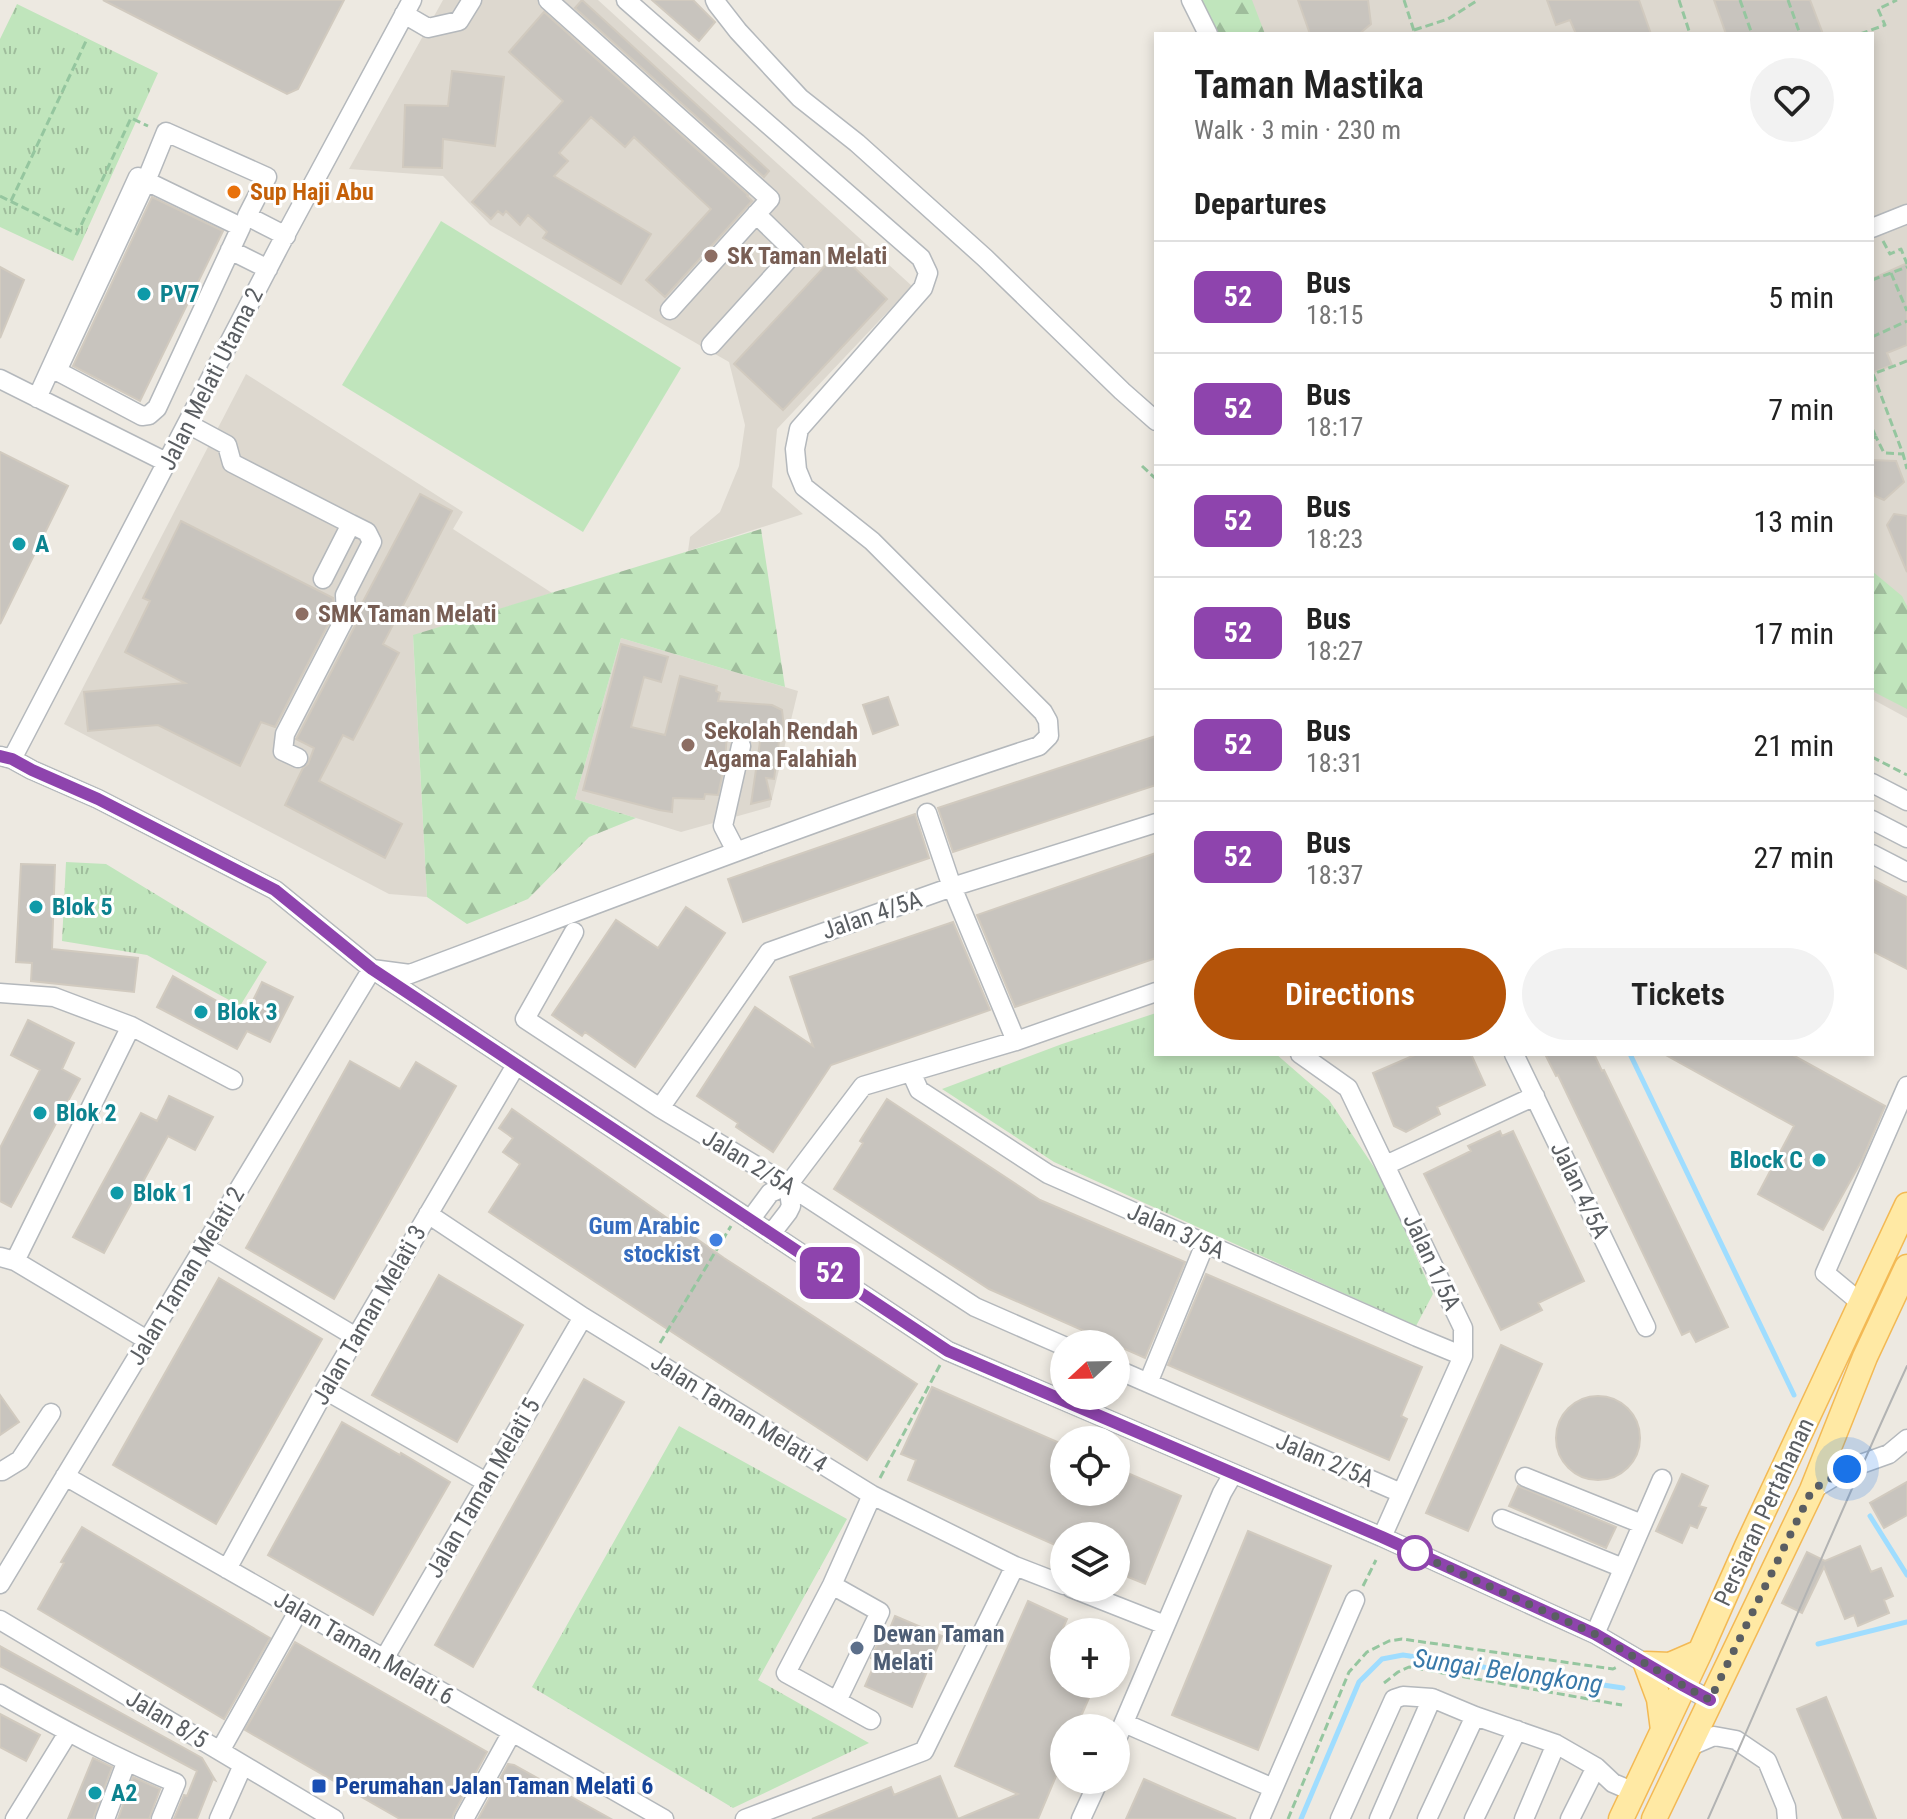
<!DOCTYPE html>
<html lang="en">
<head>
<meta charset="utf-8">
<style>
	:root { --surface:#fff; --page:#f2f2f2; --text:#222; --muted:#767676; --line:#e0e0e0; --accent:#b45309 }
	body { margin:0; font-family:"Roboto Condensed",sans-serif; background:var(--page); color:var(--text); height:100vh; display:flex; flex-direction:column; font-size:30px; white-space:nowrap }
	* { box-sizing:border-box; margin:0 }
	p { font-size:26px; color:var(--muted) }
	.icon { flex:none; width:44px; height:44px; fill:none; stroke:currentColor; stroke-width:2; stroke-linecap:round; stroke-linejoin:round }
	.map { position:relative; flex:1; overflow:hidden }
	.side { position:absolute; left:1154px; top:32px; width:720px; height:1024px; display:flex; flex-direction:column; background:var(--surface); border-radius:0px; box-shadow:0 4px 12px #0003 }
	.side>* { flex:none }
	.badge { padding:0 16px; border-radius:12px; font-size:28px; line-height:52px }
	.needle { width:52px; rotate:248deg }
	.buttons { position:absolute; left:1050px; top:1330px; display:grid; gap:16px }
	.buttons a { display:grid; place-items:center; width:80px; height:80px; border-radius:50%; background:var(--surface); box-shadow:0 4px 12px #0003; font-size:40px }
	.you { position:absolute; width:40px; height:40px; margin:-20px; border:6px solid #fff; border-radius:50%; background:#1a73e8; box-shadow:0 0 0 12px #1a73e833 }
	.map>.badge { position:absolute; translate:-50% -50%; box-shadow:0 0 0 4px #fff }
	h2 { padding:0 40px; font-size:30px; line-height:72px }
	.round { display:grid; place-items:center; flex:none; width:84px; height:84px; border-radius:42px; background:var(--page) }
	.head { display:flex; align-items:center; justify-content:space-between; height:136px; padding:0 40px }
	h1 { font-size:38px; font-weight:600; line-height:60px }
	.cta { display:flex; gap:16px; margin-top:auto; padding:16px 40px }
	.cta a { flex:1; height:92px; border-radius:48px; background:var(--accent); color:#fff; font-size:32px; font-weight:600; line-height:92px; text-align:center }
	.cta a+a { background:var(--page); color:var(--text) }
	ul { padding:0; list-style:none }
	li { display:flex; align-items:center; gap:24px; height:112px; padding:0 40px; border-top:2px solid var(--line) }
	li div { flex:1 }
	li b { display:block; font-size:30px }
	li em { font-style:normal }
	li .badge { min-width:88px; font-weight:700; text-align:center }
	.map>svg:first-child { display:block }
	.education { fill:#ddd8cf }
	.grass { fill:url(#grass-tufts) }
	.forest { fill:url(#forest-firs) }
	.pitch { fill:#c0e5bc }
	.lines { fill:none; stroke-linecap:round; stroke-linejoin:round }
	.stream { stroke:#9fddff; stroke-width:5 }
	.building { fill:#c8c4be; stroke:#d1cabf; stroke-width:2 }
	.minor-casing { stroke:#b4b8bc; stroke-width:21 }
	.major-casing { stroke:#f3b954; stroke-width:27 }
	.path { stroke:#95c69f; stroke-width:3; stroke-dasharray:8 4; stroke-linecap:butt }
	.minor { stroke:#fff; stroke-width:18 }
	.major { stroke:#ffe9a4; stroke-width:24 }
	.tram { stroke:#b2b3b3; stroke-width:2 }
	.line-casing { stroke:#fff; stroke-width:18 }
	.line { stroke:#8e44ad; stroke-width:12 }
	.walk { stroke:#5a5e62; stroke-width:8; stroke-dasharray:0 14.4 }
	.food-dot { fill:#e8710a; stroke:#fff; stroke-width:3 }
	.education-dot { fill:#8d6e63; stroke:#fff; stroke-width:3 }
	.culture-dot { fill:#0f9aa8; stroke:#fff; stroke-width:3 }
	.shop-dot { fill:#3f7fe0; stroke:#fff; stroke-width:3 }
	.stop-dot { fill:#fff; stroke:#8e44ad; stroke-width:4 }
	.service-dot { fill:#5c6f8a; stroke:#fff; stroke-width:3 }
	.transit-dot { fill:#1a4fb4; stroke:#fff; stroke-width:3 }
	.labels { text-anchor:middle; stroke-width:6; stroke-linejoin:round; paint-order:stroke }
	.food-label { font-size:24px; font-weight:bold; fill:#c56008; stroke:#fff; text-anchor:start }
	.education-label { font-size:24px; font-weight:bold; fill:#785e54; stroke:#fff; text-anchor:start }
	.culture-label { font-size:24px; font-weight:bold; fill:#0d838f; stroke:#fff; text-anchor:start }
	.street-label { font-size:24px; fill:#5a5e62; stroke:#fff }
	.shop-label { font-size:24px; font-weight:bold; fill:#366cbe; stroke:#fff; text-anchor:end }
	.service-label { font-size:24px; font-weight:bold; fill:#4e5e75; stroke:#fff; text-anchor:start }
	.transit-label { font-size:24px; font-weight:bold; fill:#164399; stroke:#fff; text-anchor:start }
	.water-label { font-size:26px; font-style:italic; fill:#3979a9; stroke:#fff }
</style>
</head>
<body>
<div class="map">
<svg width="1907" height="1819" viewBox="0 0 1907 1819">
	<defs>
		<pattern id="grass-tufts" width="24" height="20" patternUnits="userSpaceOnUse" patternTransform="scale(2)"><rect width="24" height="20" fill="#c0e5bc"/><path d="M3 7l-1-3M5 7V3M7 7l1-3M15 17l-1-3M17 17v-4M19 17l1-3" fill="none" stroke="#9fbd9c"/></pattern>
		<pattern id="forest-firs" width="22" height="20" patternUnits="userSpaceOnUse" patternTransform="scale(2)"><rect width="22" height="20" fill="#c0e5bc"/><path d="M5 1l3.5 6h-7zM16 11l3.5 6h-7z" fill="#9fbd9c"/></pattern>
	</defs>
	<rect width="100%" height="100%" fill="#ede9e1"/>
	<path class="education" d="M443,0h155l314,286 -135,143 -5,58 31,27 -115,37 2,-14 30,-25 19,-46 6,-41 -16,-63 -239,-137 -47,-49 -94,-7z
		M1246,0h661v718l-35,-19v-665h-614z
		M246,374l217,138 -10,17 99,64 -139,43 14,261 -38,-3 -325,-170z
		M621,638l177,53 -28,116 -89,25 -106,-33z"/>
	<path class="grass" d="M17,4l141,69 -85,188 -73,-34v-188z
		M66,862l40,2 161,98 -27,44 -93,-51 -85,-14z
		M1156,1013v41h120l53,46 53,79 51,115 -17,32 -362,-164 -112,-73 120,-45z
		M679,1426l168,93 -89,161 111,63 -136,65 -201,-121z"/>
	<path class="forest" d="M1202,0h50l13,34h-47z
		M761,529l24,158 -164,-49 -46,161 61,19 -47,19 -61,62 -61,25 -40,-27 -14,-262z
		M1872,571l30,25 5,10v103l-35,-18z"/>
	<path class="pitch" d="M441,221l240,147 -98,164 -241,-147z"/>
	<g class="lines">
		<path class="stream" d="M1630,1054l164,341
			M1870,1516l37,59
			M1818,1644l89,-22
			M1301,1819l58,-137 23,-23 21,-4 220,33"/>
	</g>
	<path class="building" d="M103,0h241l-46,89 -11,5z
		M582,0l187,171 -5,6 -189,-169z
		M652,0h41l22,22 -16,19z
		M1298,0h70l3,24 -12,10h-49z
		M1547,0h92l12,34h-75l-6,-14 -14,5z
		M1714,0h96l13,34h-97z
		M544,12l204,183 -1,1 5,5 -87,96 -19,-17 65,-71 -77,-72 -9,10 -34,-30 -32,36 9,8 -14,15 97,58 -30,50 -78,-46 4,-6 -19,-17 -8,10 -14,-14 -3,4 -5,-4 -7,8 -19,-17 91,-101 -54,-49z
		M452,71l52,6 -9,69 -52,-7 -1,29 -39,-1 2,-62 43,1z
		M152,197l71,34 -83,170 -67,-35z
		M838,252l49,47 -104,111 -49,-46z
		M1907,263v82l-20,8 5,12 -20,8v-94z
		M0,267l24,13 -24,58z
		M0,452l68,34 -68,138z
		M1872,460l24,1 8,21 -20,18 -9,-4 -3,-7z
		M420,494l32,17 -69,133 16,9 -46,87 -10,-5 -24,46 83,43 -17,34 -100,-53 18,-37 5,-4 6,-16 -18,-9 1,-1 60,-116 1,-11z
		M1894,514l13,2v56l-20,-47z
		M181,521l152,77 1,15 -59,114 -14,-5 -21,44 -82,-41 -70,6 -4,-39 101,-9 -60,-31 25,-51 -7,-3z
		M621,644l47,13 -7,25 -17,-5 -13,50 34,8 15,-59 37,10 -1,5 4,2 -2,8 54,4 10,5 2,18 -1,8 -4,5 -5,38 -8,-1 5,21 -20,5 10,-69 -34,-2 -2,29 -7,33 -13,-1 -1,5 -31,-1 -1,14 -13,-2 -76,-20z
		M888,697l10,28 -25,9 -10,-29z
		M1156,736v49l-203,67 -15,-44z
		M915,814l14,44 -186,64 -15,-43z
		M1156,853v105l-141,49 -38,-92z
		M21,864l34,1 -3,84 86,9 -4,34 -103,-11 1,-18 -16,-1z
		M1872,879l35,18v72l-35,-18z
		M686,907l39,26 -90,134 -50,-35 -3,4 -30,-21 64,-95 42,28z
		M953,922l37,88 -159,55 -58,87 -37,-25 2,-4 -41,-27 58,-89 58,39 -23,-69z
		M173,976l72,41 17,-35 31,15 -23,45 -23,-11 -10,18 -80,-42z
		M28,1020l46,23 -12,26 18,10 -69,128 -11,-6v-53l40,-78 -29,-15z
		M1417,1054h54l14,31 -48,22 3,7 -34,18 -12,-6 -21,-53z
		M1545,1054h49l8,17 2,-1 124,257 -32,15 -6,-11 -8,4 -124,-260 -2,1z
		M1664,1054h127l94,52 -23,54 -39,70 -65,-36 36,-68z
		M350,1061l50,28 16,-27 40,24 -122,213 -88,-51z
		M169,1096l44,21 -18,33 -27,-14 -64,117 -31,-16 68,-124 16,8z
		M887,1099l153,101 145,62 -40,96 -156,-69 -155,-100 29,-46 -3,-2z
		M512,1109l212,149 193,126 -50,76 -378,-248 31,-48 -17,-12 10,-14 -14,-10z
		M1500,1131l2,5 11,-5 71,150 -46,22 4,7 -41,20 -77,-156 47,-23 -3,-5z
		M1206,1274l216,93 -21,49 6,3 -18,41 -221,-95z
		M439,1275l84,50 -66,117 -85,-47z
		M219,1278l103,61 -106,185 -103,-59z
		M1501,1345l41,19 -74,167 -42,-18z
		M584,1379l40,23 -151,265 -38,-22z
		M932,1387l132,58v47h52v-24l65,28 -36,88 -29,-12v-36h-52v13l-156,-69 8,-20 -15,-6z
		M0,1395l19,27 -19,13z
		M1556 1438a42 42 0 1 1 84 0a42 42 0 1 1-84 0Z
		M342,1422l58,33 1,-2 49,29 -77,133 -105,-60z
		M1682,1474l26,12 -9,20 7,2 -9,20 -7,-3 -8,18 -26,-12z
		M1907,1482v33l-23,13 -14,-25z
		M1518,1486l98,41 -10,21 -97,-42z
		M82,1527l188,111 -46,81 -186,-110 26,-46 -3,-1z
		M1248,1531l83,35 -73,184 -86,-35z
		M1860,1546l11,26 10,-4 12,28 -9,4 5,13 -31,13 -4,-11 -9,4 -21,-52 -22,46 -20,-10 25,-51 18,9z
		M1028,1601l39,18 -4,9 1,56h31l-19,44h-12v29l-26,62h-80l60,-25 -63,-28z
		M895,1616l47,20 -30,71 -47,-21 11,-25 -5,-3 8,-17 5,2z
		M295,1642l192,110 -33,61 -2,6h-52l-155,-89z
		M0,1646l202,112 13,22 -2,-1 -16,40h-23l10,-24 3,1 10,-25 -197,-105z
		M1826,1697l50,122h-33l-46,-110z
		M0,1714l40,21 -14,26 -26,-14z
		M93,1758l19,9 -19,52h-25z
		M508,1764l6,1 97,54h-133z
		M940,1776l18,43h-146l79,-32 3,8z
		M133,1777l27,12 -11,30h-31z
		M1144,1779l45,20 47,20h-110z"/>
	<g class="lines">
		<defs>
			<path id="minor" d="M548,0l222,199 -100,111
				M715,0l2,4 21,27 62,67 57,45 128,115 137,133 34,30
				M1191,0l17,34
				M404,14l24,14 31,-7 13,-21
				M1872,228l35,-14
				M230,250l38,19
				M711,345l84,-93 -39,-38
				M0,379l168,84
				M37,398l101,-221 8,4 95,46 -84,181 -8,7 -7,1 -85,-45 89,-190 20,-49 101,45 -20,39 39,20
				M188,424l39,21 5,18 119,61 -28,55
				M0,756l12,3 20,11 66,29 177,91 97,79 576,382 434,186 213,97 89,52 26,14
				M298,758l-15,-7 2,-17 61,-118 -1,-21 27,-53 -5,-10 -16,-8
				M12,759l267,-512 133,-247
				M1872,783l35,18
				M927,813l25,74 64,154
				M1872,820l35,18
				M736,851l-13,-25 18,-80
				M1872,854l35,18
				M574,932l-49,87 135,89 128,77 187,122 89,39
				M0,993l54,4 77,29 102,54
				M1300,1054l48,34 115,240v28l-81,181
				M1514,1054l132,273
				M911,1072l8,18 129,84 369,163 46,19
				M660,1108l109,-156 183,-65 204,-64
				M1386,1165l149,-69
				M428,1214l155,103 289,178 143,71 49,19
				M750,1220l20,-27 18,-8 75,-99 153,-45 140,-49
				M771,1234l17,-22 3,-6 -3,-21
				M203,1246l153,91
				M0,1257l15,4 132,79
				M15,1261l116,-235
				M1861,1303l-36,-30 82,-187
				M1116,1369l285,124
				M1148,1383l57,-139
				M325,1390l161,92
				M0,1471h2l18,-11 31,-47
				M65,1476l599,343
				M1525,1477l117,47
				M1812,1490l35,-21 42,-15 18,-15
				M1502,1519l121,49
				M227,1569l98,-179 191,-325
				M0,1584l372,-615 38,5c209,-78 417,-159 629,-228l10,-10 -1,-15 -5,-9 -171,-171 -68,-54 -7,-17 -2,-21 4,-20 124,-141 5,-15 -7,-15 -295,-258
				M832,1585l48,27 -43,89
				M1071,1588l94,37
				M0,1620l334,199
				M1595,1634l67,-155
				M384,1659l199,-342
				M0,1694c58,33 115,64 176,89l-15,36
				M871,1720l-85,-47 46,-88 40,-90
				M1124,1723l149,65
				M1116,1741l106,-248 11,-19
				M1686,1748l28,-12 22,4 31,21 19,46 1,12
				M220,1751l79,-141
				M15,1819l53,-86
				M105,1819l21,-56
				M219,1819l24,-54
				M464,1819l48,-87
				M745,1819l179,-68 91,-185
				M1081,1819l18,-39
				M1260,1819l95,-219
				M1340,1819l54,-120 9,-3 29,2
				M1379,1819l53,-121 43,18 81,28 40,23 17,16 21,9
				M1427,1819l48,-103
				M1474,1819l43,-89
				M1524,1819l32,-75
				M1570,1819l26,-52"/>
			<path id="major" d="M1663,1730l-4,-31 -13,-35 24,1 30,-13
				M1621,1819l79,-167 47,-106 160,-341
				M1654,1819l158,-329 53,-133 42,-90"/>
		</defs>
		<use href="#minor" class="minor-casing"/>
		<use href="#major" class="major-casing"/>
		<path class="path" d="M1404,0l11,34
			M1679,0l11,34
			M1740,0l12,34
			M1788,0l12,34
			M1414,30l34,-11 30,-19
			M1860,34l25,-9 -7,-16 19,-9
			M0,196l77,38 54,-116 17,8
			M11,201l76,-162
			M1883,241l7,13 11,-5 6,15
			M1891,273l16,38
			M1872,280l35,-13
			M1872,337l35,-16
			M1907,361l-34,13 30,80 4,15
			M1872,428l4,9
			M1872,438l4,-1 8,16 19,1
			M1142,466l14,13
			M1872,757l35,18
			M660,1343l71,-117
			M880,1478l60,-113
			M1363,1586l13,-26
			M1384,1683l14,-11 11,-5 213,38
			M1288,1819l61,-147 18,-20 22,-11 13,-2 211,30 4,-2"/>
		<use href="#minor" class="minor"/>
		<use href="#major" class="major"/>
		<path class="tram" d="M1708,1819c67,-151 130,-303 199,-453"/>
	</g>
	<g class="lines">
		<defs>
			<path id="line" d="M0,756l12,3 20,11 66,29 177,91 97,79 576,382 434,186 213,97 89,52 26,14"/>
		</defs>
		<use href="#line" class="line-casing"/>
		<use href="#line" class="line"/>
		<path class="walk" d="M1415,1553l-2,-1 182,82 89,52 26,14 102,-210 35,-21"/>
	</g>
	<circle class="food-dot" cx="234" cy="192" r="8"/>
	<g class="education-dot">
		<circle cx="711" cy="256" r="8"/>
		<circle cx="302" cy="614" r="8"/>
		<circle cx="688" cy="745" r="8"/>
	</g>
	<g class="culture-dot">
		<circle cx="144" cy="294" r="8"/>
		<circle cx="19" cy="544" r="8"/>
		<circle cx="36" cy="907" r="8"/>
		<circle cx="201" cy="1012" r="8"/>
		<circle cx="40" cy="1113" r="8"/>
		<circle cx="1819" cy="1160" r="8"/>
		<circle cx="117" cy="1193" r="8"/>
		<circle cx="95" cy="1793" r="8"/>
	</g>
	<circle class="shop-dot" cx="716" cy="1240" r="8"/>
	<circle class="stop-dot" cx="1415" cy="1553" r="16"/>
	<circle class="service-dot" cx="857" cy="1648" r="8"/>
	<rect class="transit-dot" x="311" y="1778" width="16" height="16" rx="4"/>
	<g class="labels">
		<g class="food-label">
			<text x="250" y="200">Sup Haji Abu</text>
		</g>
		<g class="education-label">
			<text x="727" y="264">SK Taman Melati</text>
			<text x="318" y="622">SMK Taman Melati</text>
			<text x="704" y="739">Sekolah Rendah<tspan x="704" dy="28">Agama Falahiah</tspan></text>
		</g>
		<g class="culture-label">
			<text x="160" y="302">PV7</text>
			<text x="35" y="552">A</text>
			<text x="52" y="915">Blok 5</text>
			<text x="217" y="1020">Blok 3</text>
			<text x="56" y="1121">Blok 2</text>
			<text x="1803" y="1168" text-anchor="end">Block C</text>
			<text x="133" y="1201">Blok 1</text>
			<text x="111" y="1801">A2</text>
		</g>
		<g class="street-label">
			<text transform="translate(211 379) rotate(-63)" y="8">Jalan Melati Utama 2</text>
			<text transform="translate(872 915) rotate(-19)" y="8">Jalan 4/5A</text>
			<text transform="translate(749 1162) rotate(31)" y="8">Jalan 2/5A</text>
			<text transform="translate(1580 1190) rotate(64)" y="8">Jalan 4/5A</text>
			<text transform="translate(1176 1231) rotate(24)" y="8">Jalan 3/5A</text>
			<text transform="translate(1432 1262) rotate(65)" y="8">Jalan 1/5A</text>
			<text transform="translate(186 1276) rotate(-59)" y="8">Jalan Taman Melati 2</text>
			<text transform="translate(369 1315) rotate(-60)" y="8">Jalan Taman Melati 3</text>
			<text transform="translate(739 1413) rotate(32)" y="8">Jalan Taman Melati 4</text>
			<text transform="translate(1325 1460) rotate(23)" y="8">Jalan 2/5A</text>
			<text transform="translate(483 1488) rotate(-60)" y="8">Jalan Taman Melati 5</text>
			<text transform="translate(1764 1512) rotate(-65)" y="8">Persiaran Pertahanan</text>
			<text transform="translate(364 1648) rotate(30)" y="8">Jalan Taman Melati 6</text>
			<text transform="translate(167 1719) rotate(31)" y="8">Jalan 8/5</text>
		</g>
		<g class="shop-label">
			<text x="700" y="1234">Gum Arabic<tspan x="700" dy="28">stockist</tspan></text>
		</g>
		<g class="service-label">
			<text x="873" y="1642">Dewan Taman<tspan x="873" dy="28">Melati</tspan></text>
		</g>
		<g class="transit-label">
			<text x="335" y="1794">Perumahan Jalan Taman Melati 6</text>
		</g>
		<g class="water-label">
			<text transform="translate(1508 1671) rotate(8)" y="9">Sungai Belongkong</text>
		</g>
	</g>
</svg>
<div class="buttons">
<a><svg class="needle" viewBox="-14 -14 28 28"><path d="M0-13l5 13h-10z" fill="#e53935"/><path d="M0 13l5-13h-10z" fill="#767676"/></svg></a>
<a><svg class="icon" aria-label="locate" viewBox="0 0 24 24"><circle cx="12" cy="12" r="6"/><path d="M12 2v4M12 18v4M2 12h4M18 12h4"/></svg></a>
<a><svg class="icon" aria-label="layers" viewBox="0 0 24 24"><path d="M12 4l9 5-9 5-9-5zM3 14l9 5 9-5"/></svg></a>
<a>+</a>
<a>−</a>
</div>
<div class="you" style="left:1847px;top:1469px"></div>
<b class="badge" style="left:830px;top:1273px;background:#8e44ad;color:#fff">52</b>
<section class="side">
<div class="head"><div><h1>Taman Mastika</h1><p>Walk · 3 min · 230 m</p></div><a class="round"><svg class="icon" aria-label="heart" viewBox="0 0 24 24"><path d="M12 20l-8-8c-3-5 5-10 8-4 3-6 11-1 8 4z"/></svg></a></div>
<h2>Departures</h2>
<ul>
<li><span class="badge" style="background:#8e44ad;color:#fff">52</span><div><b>Bus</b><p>18:15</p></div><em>5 min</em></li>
<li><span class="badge" style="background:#8e44ad;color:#fff">52</span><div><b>Bus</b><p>18:17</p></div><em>7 min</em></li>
<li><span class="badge" style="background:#8e44ad;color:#fff">52</span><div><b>Bus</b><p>18:23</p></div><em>13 min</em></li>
<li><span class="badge" style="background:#8e44ad;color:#fff">52</span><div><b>Bus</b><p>18:27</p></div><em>17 min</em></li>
<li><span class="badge" style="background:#8e44ad;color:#fff">52</span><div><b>Bus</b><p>18:31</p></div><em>21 min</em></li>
<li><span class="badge" style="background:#8e44ad;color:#fff">52</span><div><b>Bus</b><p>18:37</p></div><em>27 min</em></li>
</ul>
<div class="cta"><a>Directions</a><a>Tickets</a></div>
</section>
</div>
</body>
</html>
